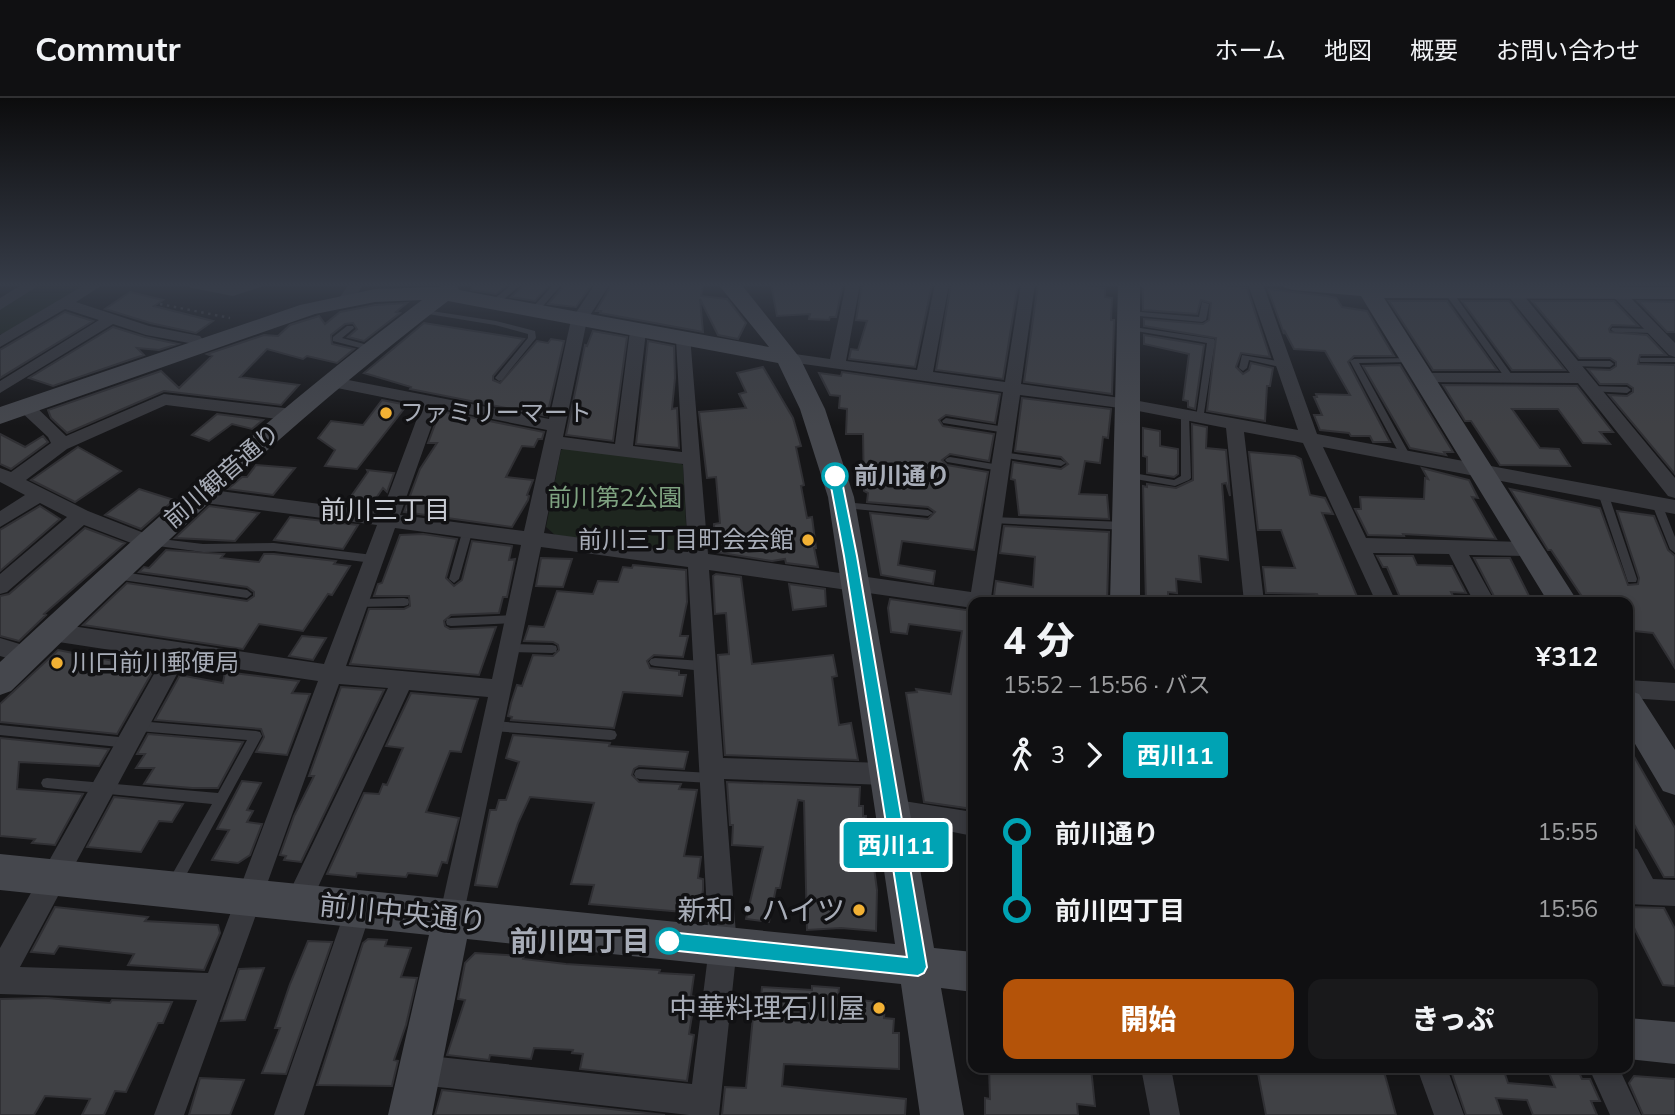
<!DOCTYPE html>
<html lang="ja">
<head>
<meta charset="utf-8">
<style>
	:root { --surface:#101012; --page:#19191b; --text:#f1f3f6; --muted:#9c9d9f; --line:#303032; --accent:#b45309 }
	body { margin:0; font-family:Mulish,"Noto Sans JP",sans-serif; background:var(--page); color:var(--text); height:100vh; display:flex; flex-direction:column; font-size:26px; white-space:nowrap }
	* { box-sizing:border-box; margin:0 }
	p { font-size:23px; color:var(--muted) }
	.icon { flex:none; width:38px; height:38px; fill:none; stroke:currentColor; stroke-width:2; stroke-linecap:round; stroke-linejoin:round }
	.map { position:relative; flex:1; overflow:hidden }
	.side { position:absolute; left:968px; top:499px; width:665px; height:476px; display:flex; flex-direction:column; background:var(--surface); border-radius:14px; box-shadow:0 4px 10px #0003,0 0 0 2px var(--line) }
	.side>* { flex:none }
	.badge { padding:0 14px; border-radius:5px; font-size:24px; line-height:46px }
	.map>.badge { position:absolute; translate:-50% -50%; box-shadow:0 0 0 4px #fff }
	.legs { display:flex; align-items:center; gap:10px; height:77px; padding:0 35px; font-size:23px }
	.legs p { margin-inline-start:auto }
	.head { display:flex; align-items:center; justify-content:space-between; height:119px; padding:0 35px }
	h1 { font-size:38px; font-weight:800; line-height:52px }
	.cta { display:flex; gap:14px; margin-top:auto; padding:14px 35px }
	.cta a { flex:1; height:80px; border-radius:14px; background:var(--accent); color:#fff; font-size:28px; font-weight:800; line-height:80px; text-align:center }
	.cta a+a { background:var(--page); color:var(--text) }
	ul { padding:0 35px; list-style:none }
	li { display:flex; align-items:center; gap:24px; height:77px; font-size:26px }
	li i { display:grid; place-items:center; width:10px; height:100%; margin:0 9px; background:currentColor }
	li i::after { content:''; width:18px; height:18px; margin:-9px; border:5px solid; border-radius:50%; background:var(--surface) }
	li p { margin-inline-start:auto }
	li:first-child i { background:linear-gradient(#0000 50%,currentColor 0) }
	li:last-child i { background:linear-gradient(currentColor 50%,#0000 0) }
	header { display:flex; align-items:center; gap:42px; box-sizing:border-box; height:98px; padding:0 35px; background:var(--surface); border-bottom:2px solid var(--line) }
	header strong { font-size:33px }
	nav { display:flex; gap:38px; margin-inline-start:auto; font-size:24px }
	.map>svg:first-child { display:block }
	.green { fill:#1e261f }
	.building { fill:#404145; stroke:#303034; stroke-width:2 }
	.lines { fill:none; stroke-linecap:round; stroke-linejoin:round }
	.path { stroke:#3d3f44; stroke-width:2.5; stroke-dasharray:2.5 4.5; stroke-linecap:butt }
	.lane { fill:#37383d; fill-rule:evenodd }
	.street { fill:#37383d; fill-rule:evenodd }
	.secondary { fill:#45474d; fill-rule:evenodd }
	.line-1 { fill:#00a3b4; stroke:#fff; stroke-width:2 }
	.poi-dot { fill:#f2b134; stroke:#111113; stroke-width:2.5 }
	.stop-1-dot { fill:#fff; stroke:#00a3b4; stroke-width:3.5 }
	.labels { text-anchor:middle; stroke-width:7; stroke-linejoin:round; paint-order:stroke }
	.poi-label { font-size:24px; fill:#a8adb8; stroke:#111113; text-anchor:start }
	.street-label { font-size:24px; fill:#a8adb8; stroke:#111113 }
	.stop-label { font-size:24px; font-weight:bold; fill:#a8adb8; stroke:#111113; text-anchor:start }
	.park-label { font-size:24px; fill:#7fa381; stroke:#111113 }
	.neighbourhood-label { font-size:26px; fill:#c9ccd4; stroke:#111113 }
	.near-poi-label { font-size:28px; fill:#a8adb8; stroke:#111113; text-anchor:end }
	.near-street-label { font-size:28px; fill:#a8adb8; stroke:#111113 }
	.near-stop-label { font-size:28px; font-weight:bold; fill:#a8adb8; stroke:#111113; text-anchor:end }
</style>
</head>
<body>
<header>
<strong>Commutr</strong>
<nav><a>ホーム</a><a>地図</a><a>概要</a><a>お問い合わせ</a></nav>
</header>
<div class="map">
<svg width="1675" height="1017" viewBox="0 0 1675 1017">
	<rect width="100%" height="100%" fill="#161618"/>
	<path class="green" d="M39,186h52l-85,51 -6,-1v-26z
		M568,349l109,14 6,4 4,79 -10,7 -122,-16 -9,-8 15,-77z"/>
	<path class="building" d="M472,186h37l-13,10 -25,-4z
		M525,186h25l-15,17 -24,-4z
		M565,186h27l-16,23 -28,-3z
		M612,186h91l-2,12 26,3 19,24 -8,16 -20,-4 -18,-36 3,33 -103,-19 1,-2h-5z
		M771,186h72l-7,33h-6l-1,3 -20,-1 1,-5 -33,2z
		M862,186h70l-17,83 -66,-8 2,-10 7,1 9,-29 -11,-1z
		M951,186h67l-15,95 -67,-9z
		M1038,186h41l26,4v9l7,1 -1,22h3l-2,74 -88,-12z
		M1143,186h72l32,4 23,69 -29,-4 -5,14 7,7 6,-4 2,-7 22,5 -3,18h-3l-2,35 -58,-10 9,-73 -72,-12v-7l59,5 6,-4 2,-17 -10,-3 -4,14 -54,-4z
		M1268,191l59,7 9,2 6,9 25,4 27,45h-40l-6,6 42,80h-17l-3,-6h-19l-2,-3 -29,-3 -6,-15h8l-8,-18h3l-1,-3 34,1 -25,-44 -31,-2 -10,-19v4z
		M130,194l33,8 -9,6 59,15 -17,12 -46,-10 -45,-14z
		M1389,203h58l50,69h-64z
		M1462,203h47l56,69h-53z
		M1532,203h82l24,25 -26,-1 -3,4 1,3 37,3 19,20h-26l-2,9 37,1v109l-66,-79 18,1 6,-4v-4l-6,-4h-27l-12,-15 22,1 6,-4v-4l-6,-4h-31z
		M1638,203l37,1v30h-8z
		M407,205l-11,9 4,1 -36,28 -16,-4 9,-8 -4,-6 -8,1 -14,11 1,9 22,5 -17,14 -30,-7 -4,3 -36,-10 -27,28 59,8 -18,20 -117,-14 -97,42 -16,-15 -3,-8 113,-39 18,17 33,-32 -5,-2 57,-19 14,1 12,-11 26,-8 3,-1 6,8 15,-12 35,-7z
		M65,214l28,9 -93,57v-28z
		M424,225l100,16 -31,37v4l7,3 37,-42 11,2 3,-4 13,2 -17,75 -137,-27 1,-2 -47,-14z
		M113,229l32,10 33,7 -19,6 -22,-2 7,7 -91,31 -24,-8z
		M593,233l34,6 -14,104 -47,-6 19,-90 2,1z
		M1144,237l60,10 -9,64 -7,-2v-6l-5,-1 6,-46 -45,-10z
		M648,243l26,5 1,32 -3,31 5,-1 2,40 -43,-4z
		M1400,267l50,82 3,5h-9l2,3 -36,-7 -47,-82z
		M763,269l30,51 8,28 -5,1 8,38 -3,1 6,32 5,-1 4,31h-2l4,19 -32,-4 -1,-4 -13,2 -57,-9 -1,-28 6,-1 -4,-46 -9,1 -8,-66 47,-4 -7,-14 7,-2 -9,-19z
		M842,274l158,22 -5,29 -49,-8 -7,5 4,6 51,8 -5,27 -39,-7 -8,6 5,5 41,7 -14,78 -72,-9 -4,24 37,6 -2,13 -52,-9 -11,-62 58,6 7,-7 -7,-5 -61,-5 1,-9 -4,-2 -1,-57h-17l1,-25 -8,-1 1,-12 -10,-1 -11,-22 22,3z
		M1443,287l134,1 36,46h-13l10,12 -27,-1 -25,-34h-46l28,39 19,1 11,17 -70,-1 -29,-44h-6z
		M1022,300l89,11 -3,29 -5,-1 -3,26 -15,-2 -6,33 28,1 2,24 -90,-4 -4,-35 -4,-1 2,-17 48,7 7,-5 -7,-7 -46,-6z
		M382,302l25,5 -50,64 -32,-3 10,-16 -17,-12 13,-17 32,4z
		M440,313l104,21 -2,7h-4l-4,8 -12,-1 -16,31 27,3 -6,15 2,1 -1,4 -16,27 -108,-15 16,-43 17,-26h-9z
		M217,316l46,6 -11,9 -20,-5 -23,17 -17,-6z
		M1192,326l15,3 -1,21 20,2 4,46 -4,-13 -4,1 6,76 -29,-4 2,26 -25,-3 1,14 -9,-1v10h-22l-3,-116 4,1v-3l29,4 17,-8z
		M1143,330l17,3v15l18,3v25l-4,3 -27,-4v-16l-4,-1z
		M0,336l25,13 18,-11 5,6 -37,27 -11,-5z
		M78,349l43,24 -46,31 -44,-22z
		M1249,354l46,4 6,3 9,36 15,3 8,16 -11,-1 36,86 -39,-1 -2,-4 -51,-1 -3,-26 32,1 -14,-38h-23z
		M256,367l39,3 -22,27 -45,-6 14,-12h5z
		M1422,370l47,12 9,18 -6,-1 24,42 -93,-5 1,2 -36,-1 -13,-26h6l-1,-12 64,2 1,-21 3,1z
		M367,372l27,3 -7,19 -4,-4 -13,19 -25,-2 23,-33z
		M139,391l35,11 -33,29 -36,-14z
		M1510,391l90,19 28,77 10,-1 1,-6 -22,-67 37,5 14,34 7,6v112l-22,-35 -19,-2 -6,-5v-24h-38l-7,-4 -32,-48h-3z
		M40,408l20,13 -60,52v-41z
		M209,408l50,7 -24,28 -60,-3z
		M290,419l8,1 60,7 -15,24 -69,-9z
		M1004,428l105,6 -2,70h-88l-25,-6 2,-15 37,6 2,-30 -35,-4z
		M85,430l40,15 -81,71 2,1 -27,26 -19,-5v-40l9,-2z
		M423,436l34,5 -11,39 8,8 8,-6 10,-39 40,5 -3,14 6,-1 -8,38h-4l-4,16 -48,2 -7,6 1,5 5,3 46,-2 -17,48 -129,-11 19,-55h35l6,-3 -1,-10h-35l4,-12 4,-1 18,-48z
		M166,452l58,4 -3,4 38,4 5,-8h10l62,7 -2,3 16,2 -18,29 -4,-1 -25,37 -44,-7 -16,25 -160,-24 44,-42 120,18 7,-5v-4l-7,-5 -108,-15 5,-5 5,1z
		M1377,458h36l4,9 35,1 14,27 -15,-1 5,10h-54l-15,-35h-4z
		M541,460l31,1 -9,28 -27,-1z
		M1474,460h36l22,44h-35z
		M633,467l53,5 1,32 -7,34h8l-5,21 -29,-2 -7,6 3,7 29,3v4h7l-4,21 -59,-4 -9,36 -103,-8 1,-3 -4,-1 3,-13 6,-18 5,1 11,-31 20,1 6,-6 -1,-5 -5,-3 -29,-1 5,-15 15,1 13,-36 36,3 5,-13 20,1 5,-15 9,1z
		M716,476l25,3 11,87 81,-9 4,21 -5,1 7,48 12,-2 7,37 -133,-5 -7,-100 11,-1 -3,-41 -11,1 -2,-38z
		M789,486l36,5 1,17 -33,4z
		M890,501l83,12v48l-5,32h5v118l-49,-7 -18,-109 11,-1 -1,-3 35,5 11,-63 -53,-7 -2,10 -16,-2 -3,-24z
		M302,538l24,2 -13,22 -24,-4z
		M58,552l96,19 -37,65 -117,-12v-18z
		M225,574l74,9 -7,12 18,1 -23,61 -31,-3 8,-15 -3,-8 -106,-9 25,-45 43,8z
		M341,589l43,3 -83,172 -17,-2 2,-4 -6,-1 14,-39 20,-40h-5z
		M411,595l67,6 -17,53 -11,-1 -24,61 33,6 -12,45 -5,-1 -5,14 -29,-3 -2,4 -49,-4 -1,4 -29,-3 37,-81 15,1 4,-10 4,1 16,-37 -17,-2z
		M148,636l95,8 -25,46h-26l-48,-4 10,-16h-18l9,-14h-8z
		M513,637l97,8 -1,3 79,6 -4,17 -45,-3 -5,3 -2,6 7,7 42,2 -2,5 18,1 -13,66 17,1 -3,21 5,1v11l-3,18h-4l-1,5 -106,-9 5,-19 -23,-1 23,-81 -64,-6 -12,26 -21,64 -22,-2 15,-75h6l3,-10h7l13,-38 -13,-4z
		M0,640l109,11 -10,17 -80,-4 -2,27 66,5 -28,51 -23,-2 3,-4 -35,-3z
		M1628,648l47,82v49h-11l-33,-58h-3z
		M242,683l19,2 -14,27 6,1 -6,11 15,2 -12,31 -12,8 -26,-3 17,-30 -12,-1z
		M727,684l133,5 -1,19h4v10h3l-1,22h5l7,52 -1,41 -35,-3 -34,2 -3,-129 -6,-1 -18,88h-4l-7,34 -23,-3 17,-72 -31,-2 1,-20h-3z
		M114,699l69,7 -11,18 -13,-1 -18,31 -54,-5z
		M55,809l93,10 -3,4 73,4 2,8 -16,37 -76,-5 6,-11 -75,-8 -5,8 -23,-2z
		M1628,809l36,1 11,21v57l-12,-1 -35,-69z
		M368,841l19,1 -2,6 26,2 -10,29 16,1 -11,47 -12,35 4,1 -6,25 -75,-1 46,-142z
		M308,843l24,1 -46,132 -24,-1 18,-45h-5l15,-44z
		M475,855l49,3 -1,3 43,5 94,6 -1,3 35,2 -3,21 4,1 -6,37 5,1 -7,46 -107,-12 3,-15 -11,-1 1,-3 -39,-2 -3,11 -41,-4 -1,5 -42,-5 18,-55 -7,-1 7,-36z
		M264,870l-19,52 -24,1 18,-52z
		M812,888l27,2 -1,9 47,6 -1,15 10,1 -1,14h6v36l-115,-5 -2,22 124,13 -1,16h-183l3,-28 21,1 9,-92 6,1 1,-10 50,3z
		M46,900l64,5 2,-3 60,2 -9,21h-5l-32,69 -11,-1 -11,24h-22l8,-16 -45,-3 -11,19h-34v-116z
		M989,970h102l4,38 -18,-2 1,11h-93v-17l5,1z
		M1257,970h126l13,47h-130z
		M1450,970h53l5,15 47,4 -8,-19h30l5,11h8l10,22h-9l6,14h-64l-6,-15 -31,-2 6,17h-36z
		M1634,978l41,3v36h-32l-14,-32z
		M200,980l44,2 -14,35h-41z
		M442,992l223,25h-230z"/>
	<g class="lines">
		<path class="path" d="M160,206l70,14"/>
		<path class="lane" d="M513,186h9l-25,21h-6v-4z
			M554,186h8l-25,29h-6v-4z
			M1445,192h6l61,85v4h-6l-62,-87z
			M1202,204l7,2 -3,16 -4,2 -73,-7 -4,-2 4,-2 70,6z
			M419,211l77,12 39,10 1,7 -34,42 -3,1 -4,-3 33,-40v-4l-33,-9 -73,-12h-3z
			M347,228h6l1,2 -12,10 33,9v4h-3l-39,-10v-4z
			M1127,228l87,13 1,2 -12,79h-6l-1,-2 11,-75 -77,-13 -4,-2z
			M1612,230l42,1 4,2 -4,2 -39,-1 -4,-2z
			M1242,257l42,7 4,3 -4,3 -35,-8 -2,8 -4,3 -4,-3z
			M1411,260h3v4l-55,1 52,94 -5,3 -5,-3 -51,-96 4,-2z
			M1640,260h35v4h-35z
			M1571,263h39l4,3 -4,3 -42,-1v-4z
			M1591,288l36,1 4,3 -4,3 -39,-2v-4z
			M1185,314l4,3 2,63 -2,2 -14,6 -51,-9 -2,-2 5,-3 47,8 7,-4v-61z
			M946,320l60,9 4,3 -4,3 -63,-10 -1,-2z
			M1002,354l59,8 5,3 -5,3 -62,-9 -2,-2 2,-2z
			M950,359l50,8 5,3 -5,3 -53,-9 -2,-2 2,-2z
			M1603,392l5,3 29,86 -1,3h-8l-1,-3 -29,-86z
			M1657,403l5,3 13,33v16l-5,-4 -18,-45z
			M844,404l84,8 5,3 -5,3 -84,-8 -5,-3z
			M992,419l134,5 5,4 -5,4 -134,-7 -5,-3z
			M468,427l5,4 -14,50 -5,4 -5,-4 14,-50z
			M153,440l50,6 71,-1 99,12 5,4 -5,4 -99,-12 -71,1 -53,-7 -2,-3 2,-3z
			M115,473l132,19 5,4 -5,4 -132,-19 -5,-4z
			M404,500l4,1 1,3 -1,3 -4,1 -47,1 -4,-1 -1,-3 1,-3 4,-1z
			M516,517l4,1 1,3 -1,3 -4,1 -65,3 -4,-1 -1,-3 1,-3 4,-1z
			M510,546l42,1 4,1 1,3 -1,3 -4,1 -42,-1 -4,-1 -1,-3 1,-3z
			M655,560l49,3 4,2 2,3 -2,3 -4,2 -49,-5 -4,-1 -2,-3 2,-3z
			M138,623l118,10 4,1 2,4 -83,152 -5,2 -5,-2 -2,-4 2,-4 43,-76 -165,-16 -4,-1 -2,-4 2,-4 4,-1 171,15 29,-53 -109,-9 -4,-1 -2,-4 2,-4z
			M493,623l118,9 4,1 2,4 -2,4 -4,1 -118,-9 -4,-1 -2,-4 2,-4z
			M0,627l129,13 4,1 2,4 -2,4 -4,1 -129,-13z
			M640,671l71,4 4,1 2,4 -2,4 -4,1 -71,-4 -4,-1 -2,-4 2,-4z"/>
		<path class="street" d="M23,186h18l-41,26v-12z
			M86,186h18l-28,18 73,24 51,10 8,10 -8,5 -6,-2 -5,-6 -43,-8 -33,-11 -113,69v-12l99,-61 -34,-11 -65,38v-12z
			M185,186l47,2 31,-2 -2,3 -28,9 -41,-8z
			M349,186h15l-13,19h-10l-3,-3z
			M595,186h15l-23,36 -24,117 52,7 15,-113 8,-5 8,5 -13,115 49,6 -6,-113 2,-3h12l18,218 263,38 32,-200 -221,-31 -2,-3 2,-3 6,-2 42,6 16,-75h14l-14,77 71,9 18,-86h14l-16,88 72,10 16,-98h14l-14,100 107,15 170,31 -50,-146h15l54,150 358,66v14l-352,-67 43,91 162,4 7,2 3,5 -3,5 -7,2 -59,-1 26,47h-21l-25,-48 -76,-1 23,49h-20l-73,-159 -59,-11 20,170h-20l-18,-174 -98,-19 -108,-14 -29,203 2,4h-20v6l-264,-38 14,188 162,5 9,3 3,8 -3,8 -9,3 -161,-6 13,168 -18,168h-30l-269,-30 -11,-4 -4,-11 4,-11 11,-4 272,29 17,-137 -21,-380 -147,-20 -80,380 -9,4 -9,-4 -4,-9 49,-221 -79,-7 -102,221 -9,4 -9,-4 -4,-9 4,-9 99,-205 -49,-4 -155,431h-30l43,-115 -197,-6v-46l163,-290 -111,-17 -8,-3 -3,-6 3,-6 8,-3 272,41 53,-139 -180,-23 -7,-2 -2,-5 2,-5 7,-2 185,24 40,-107 -95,-19 -2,-4 2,-4 6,-1 216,42 22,-99zM438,310l109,22 -23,101 -124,-16zM561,351l122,15 5,88 -144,-19zM395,430l126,17 -29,134 -146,-13zM184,563l134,20 -110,292 -188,-6z
			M1601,186h16l58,59v14l-6,-2z
			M1514,190l5,2 156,188v20l-7,-2 -90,-113 -162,-1 -2,-4 8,-5h148l-64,-80z
			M164,296l129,15 9,6 -9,6 -127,-16 -99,44 -41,31 62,31 66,26 3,5 -3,5 -7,2 -63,-24 -77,67 -7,2v-20l67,-57 -27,-14 -40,24v-16l25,-16 -25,-13v-14l11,4 40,-29 -3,-6 -29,-27 -3,-4 3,-4h12l35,34z
			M0,540l36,11 3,6 -3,6 -8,3 -28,-8z
			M1628,582l47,3v18l-47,-3z
			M891,701l82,13v24l-91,-18 -3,-8 3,-8z
			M1628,748l9,3 16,30 22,1v26l-47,-2z
			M359,797l9,4 4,9 -68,207h-30l72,-207 4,-9z
			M1141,970h30l9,47h-30z
			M1417,970h30l17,47h-30z
			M1589,970h30l22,47h-31z"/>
		<path class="secondary" d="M447,186l10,1 2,5 310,57 -51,-63h23l59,74 25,51 29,88 80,451 39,4v40l-32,-4 23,127h-44l-19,-131 -434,-45 -35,176h-44l41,-180 -429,-45v-36l895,90 -67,-447 -28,-88 -22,-46 -330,-62c-156,119 -297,254 -437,390l-11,4v-33c136,-126 273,-251 422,-362l-47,2 -60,12 -315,110v-17l300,-102 75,-16 64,-2z
			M1118,186h22v318h-30z
			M1282,186l393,3v12l-291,-1 194,304h-30l-187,-306 -68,-6 -7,-2z
			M1628,592l11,4 36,56v45l-12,-4 -35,-59z
			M1628,920l47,4v42l-47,-5z"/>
	</g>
	<linearGradient id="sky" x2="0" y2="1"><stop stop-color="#0c0c0d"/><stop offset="0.57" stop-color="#363c48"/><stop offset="1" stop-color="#363c48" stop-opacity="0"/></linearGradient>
	<rect width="1675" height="328" fill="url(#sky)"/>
	<path class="line-1" d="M835,374l6,4 16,80 70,411 -3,6 -6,3 -249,-26 -6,-3 -3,-6 3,-6 6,-3 238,25 -63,-401 -15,-80z"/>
	<g class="poi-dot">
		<circle cx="386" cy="315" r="7"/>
		<circle cx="808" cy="442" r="7"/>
		<circle cx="57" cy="565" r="7"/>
		<circle cx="859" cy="812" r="7"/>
		<circle cx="879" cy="910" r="7"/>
	</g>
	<g class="stop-1-dot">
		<circle cx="835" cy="378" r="12"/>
		<circle cx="669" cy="843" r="12"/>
	</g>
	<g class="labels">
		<g class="poi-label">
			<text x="400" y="323">ファミリーマート</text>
			<text x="794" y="450" text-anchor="end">前川三丁目町会会館</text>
			<text x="71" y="573">川口前川郵便局</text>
		</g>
		<g class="street-label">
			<text transform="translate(222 378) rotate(-41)" y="8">前川観音通り</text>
		</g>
		<g class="stop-label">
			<text x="854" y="386">前川通り</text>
		</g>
		<g class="park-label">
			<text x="615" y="408">前川第2公園</text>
		</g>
		<g class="neighbourhood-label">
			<text x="385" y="421">前川三丁目</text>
		</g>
		<g class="near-poi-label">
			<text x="845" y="822">新和・ハイツ</text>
			<text x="865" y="920">中華料理石川屋</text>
		</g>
		<g class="near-street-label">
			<text transform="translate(403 815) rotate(6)" y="10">前川中央通り</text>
		</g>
		<g class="near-stop-label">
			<text x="650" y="853">前川四丁目</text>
		</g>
	</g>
</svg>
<b class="badge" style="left:896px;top:747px;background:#00a3b4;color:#fff">西川11</b>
<section class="side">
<div class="head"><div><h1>4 分</h1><p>15:52 – 15:56 · バス</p></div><b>¥312</b></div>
<div class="legs"><svg class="icon" aria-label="walk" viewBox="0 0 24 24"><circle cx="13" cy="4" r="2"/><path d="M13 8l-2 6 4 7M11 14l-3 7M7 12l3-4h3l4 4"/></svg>3<svg class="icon" aria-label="forward" viewBox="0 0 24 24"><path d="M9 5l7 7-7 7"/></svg><b class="badge" style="background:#00a3b4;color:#fff">西川11</b></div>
<ul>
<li><i style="color:#00a3b4"></i><b>前川通り</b><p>15:55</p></li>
<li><i style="color:#00a3b4"></i><b>前川四丁目</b><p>15:56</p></li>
</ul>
<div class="cta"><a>開始</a><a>きっぷ</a></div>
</section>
</div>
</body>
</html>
